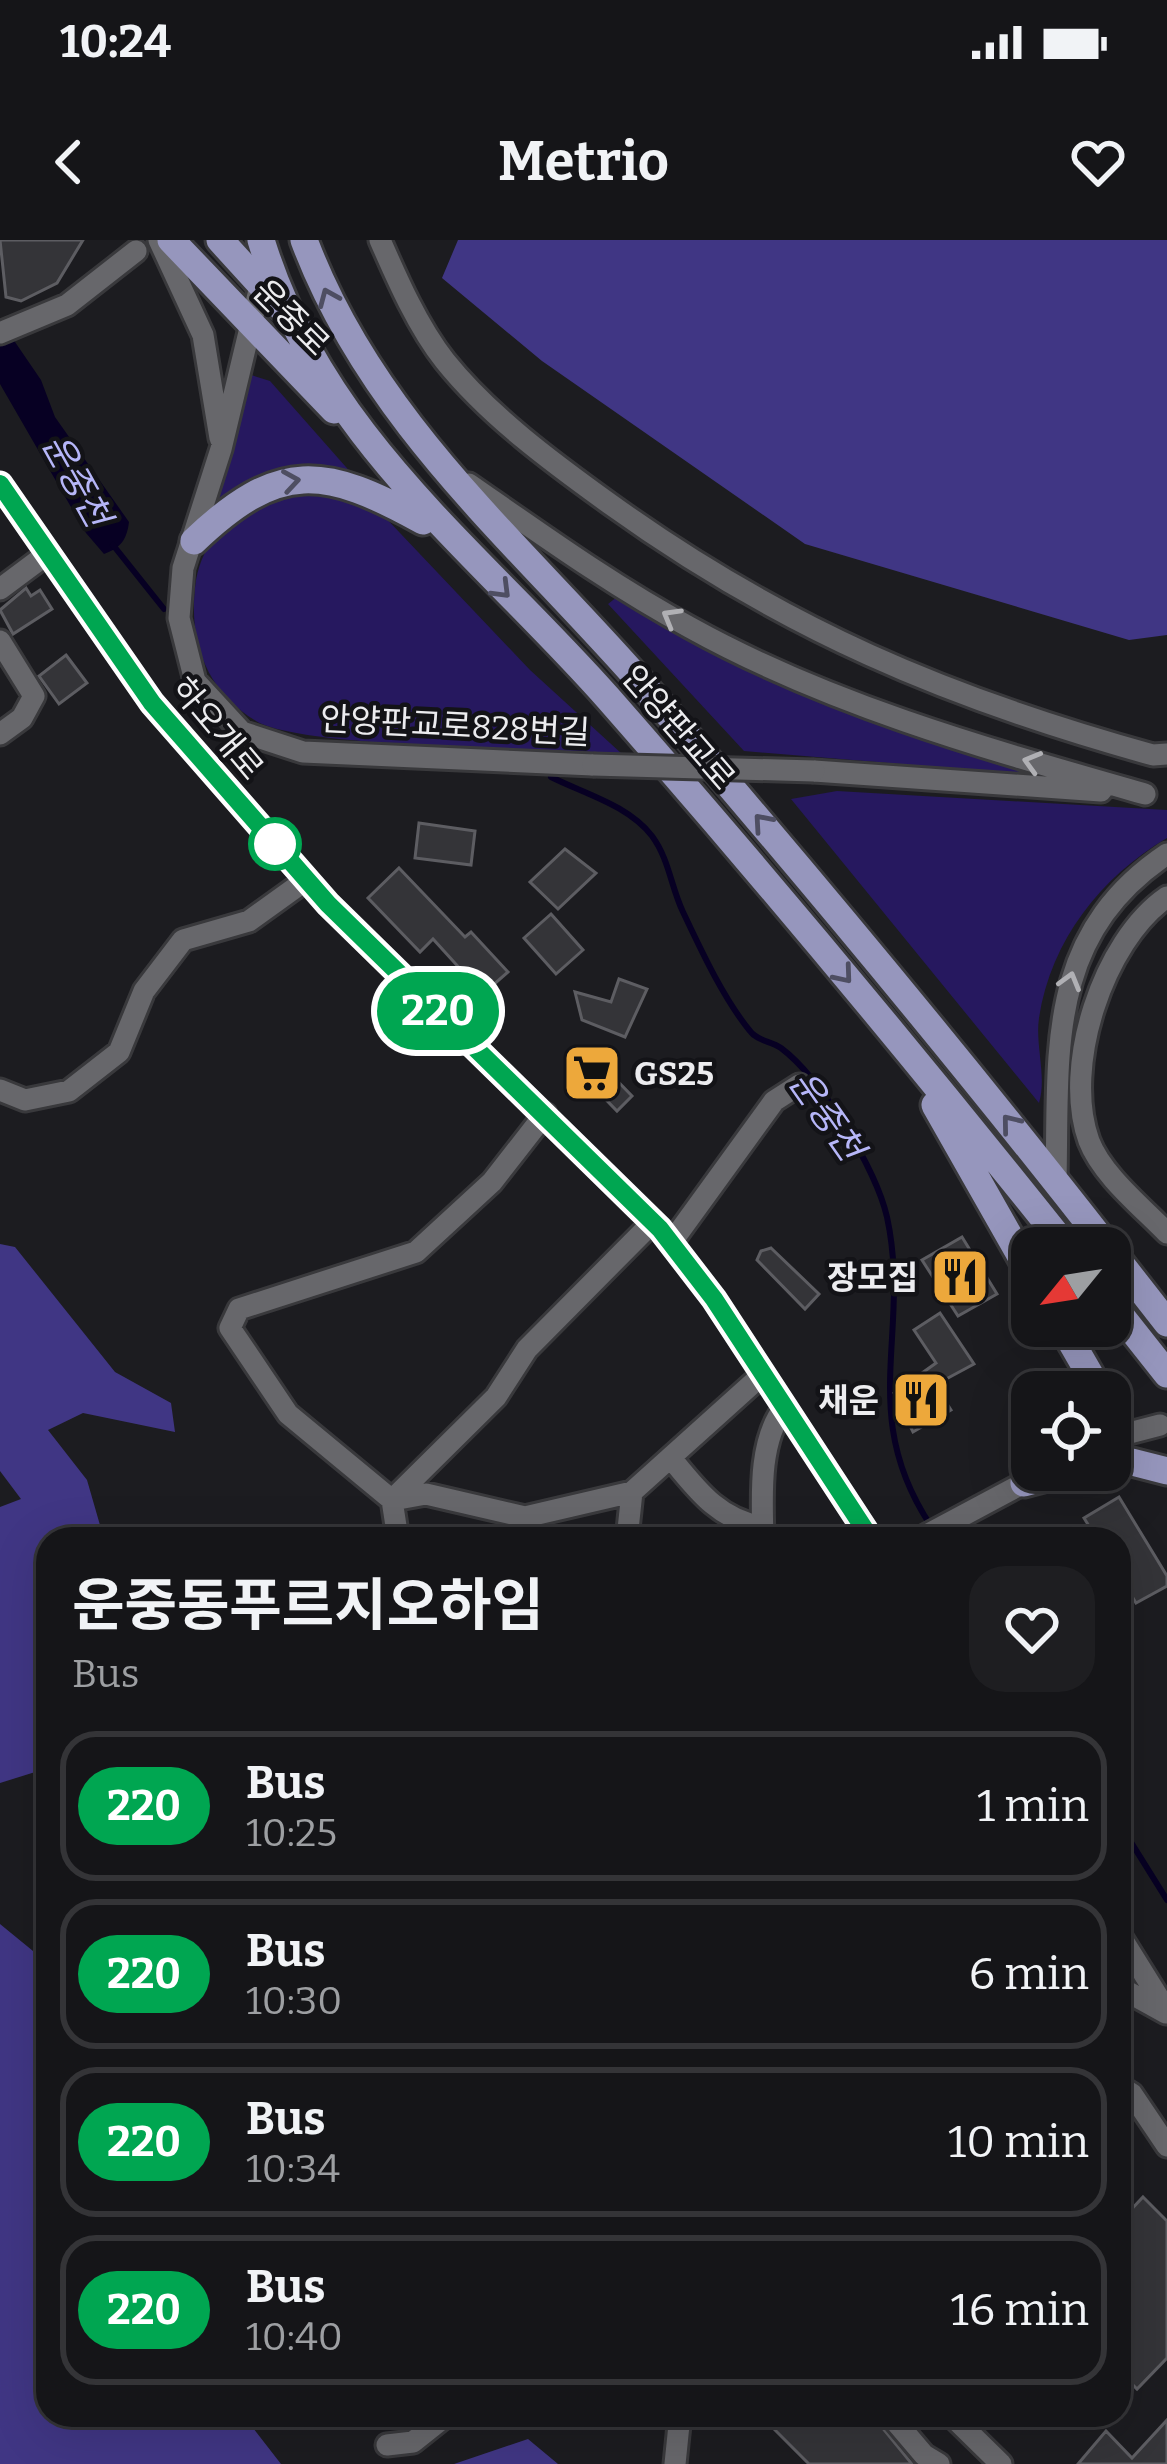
<!DOCTYPE html>
<html lang="en">
<head>
<meta charset="utf-8">
<style>
	:root { --surface:#151518; --page:#1e1e21; --text:#f1f3f6; --muted:#9d9fa2; --line:#343437 }
	body { margin:0; font-family:Bitter,"Noto Sans KR",serif; background:var(--page); color:var(--text); height:100vh; display:flex; flex-direction:column; font-size:45px; white-space:nowrap }
	* { box-sizing:border-box; margin:0 }
	p { font-size:39px; color:var(--muted) }
	.icon { flex:none; width:66px; height:66px; fill:none; stroke:currentColor; stroke-width:2; stroke-linecap:round; stroke-linejoin:round }
	.map { position:relative; flex:1; overflow:hidden }
	.drawer { position:absolute; left:36px; top:1287px; width:1095px; height:900px; display:flex; flex-direction:column; background:var(--surface); border-radius:36px; box-shadow:0 12px 48px #0002,0 0 0 3px var(--line) }
	.drawer>* { flex:none }
	.badge { padding:0 24px; border-radius:39px; font-size:42px; line-height:78px }
	.needle { width:78px; rotate:240deg }
	.fabs { position:absolute; left:1011px; top:987px; display:grid; gap:24px }
	.fabs a { display:grid; place-items:center; width:120px; height:120px; border-radius:24px; background:var(--surface); box-shadow:0 12px 48px #0002,0 0 0 3px var(--line); font-size:60px }
	.map>.badge { position:absolute; translate:-50% -50%; box-shadow:0 0 0 6px #fff }
	.round { display:grid; place-items:center; flex:none; width:126px; height:126px; border-radius:36px; background:var(--page) }
	.headline { display:flex; align-items:center; justify-content:space-between; height:204px; padding:0 36px }
	h1 { font-size:57px; font-weight:700; line-height:90px }
	ul { padding:0; list-style:none }
	li { display:flex; align-items:center; gap:36px; height:150px; margin:0 24px 18px; padding:0 12px; border:6px solid var(--line); border-radius:36px }
	li div { flex:1 }
	li b { display:block; font-size:45px }
	li em { font-style:normal }
	li .badge { min-width:132px; font-weight:700; text-align:center }
	.status { display:flex; justify-content:space-between; align-items:center; height:84px; padding:0 60px; background:var(--surface); direction:ltr }
	.status svg { height:33px; fill:currentColor }
	header { display:flex; justify-content:space-between; align-items:center; height:156px; padding:0 36px; background:var(--surface); font-size:54px; font-weight:700 }
	.map>svg:first-child { display:block }
	.green { fill:#26185f }
	.forest { fill:#403684 }
	.water { fill:#070023 }
	.lines { fill:none; stroke-linecap:round; stroke-linejoin:round }
	.stream { stroke:#070023; stroke-width:6 }
	.building { fill:#343438; stroke:#5d5d62; stroke-width:3 }
	.minor-casing { stroke:#39393c; stroke-width:27 }
	.major-casing { stroke:#39393c; stroke-width:33 }
	.minor { stroke:#67676b; stroke-width:21 }
	.major { stroke:#9696bd; stroke-width:27 }
	.minor-bridge-casing { stroke:#39393c; stroke-width:27; stroke-linecap:butt }
	.minor-bridge { stroke:#67676b; stroke-width:21 }
	.oneway { stroke:#4e4e62 }
	.oneway2 { stroke:#b0b0b4 }
	.line-casing { stroke:#fff; stroke-width:27 }
	.line { stroke:#00a651; stroke-width:18 }
	.stop-dot { fill:#fff; stroke:#00a651; stroke-width:6 }
	.labels { text-anchor:middle; stroke-width:9; stroke-linejoin:round; paint-order:stroke }
	.street-label { font-size:33px; fill:#ececef; stroke:#131317 }
	.poi-label { font-size:33px; font-weight:bold; fill:#ececef; stroke:#131317; text-anchor:end }
	.water-label { font-size:36px; font-style:italic; fill:#b6b6f8; stroke:#131317 }
</style>
</head>
<body>
<div class="status"><b>10:24</b><svg viewBox="0 0 49 12"><path d="M0 12V9h3v3zM5 12V6h3v6zM10 12V3h3v9zM15 12V0h3v12zM26 1h20v11H26zM47 4h2v5h-2z"/></svg></div>
<header><svg class="icon" aria-label="back" viewBox="0 0 24 24"><path d="M15 5l-7 7 7 7"/></svg>Metrio<svg class="icon" aria-label="heart" viewBox="0 0 24 24"><path d="M12 20l-8-8c-3-5 5-10 8-4 3-6 11-1 8 4z"/></svg></header>
<div class="map">
<svg width="1167" height="2224" viewBox="0 0 1167 2224">
	<rect width="100%" height="100%" fill="#1c1c20"/>
	<path class="green" d="M251,135l19,6 83,94 -145,36z
		M310,248l36,8 36,18 148,156 92,84c-68,-5 -323,-6 -366,-33 -49,-30 -67,-78 -61,-133 7,-66 61,-84 115,-100z
		M622,353l275,136 126,39 -1,6 -278,-23 -136,-147z
		M837,551l330,19v28c-66,39 -116,102 -128,180 -4,27 8,59 0,85l-248,-304z"/>
	<path class="forest" d="M458,0h709v395l-38,5 -324,-96 -263,-183 -100,-83z
		M0,1004l15,3 100,125 56,31 4,29 -92,-19 -35,17 39,50 17,59h-56v229l-48,15v-276l21,-8 -21,-28z
		M0,1684l44,36 4,38v417h195l38,49h-281z
		M528,2199l30,25h-104z"/>
	<path class="water" d="M0,80l41,60 14,37 74,105c-2,17 -8,26 -25,32l-18,-21 -86,-149z"/>
	<g class="lines">
		<path class="stream" d="M113,305l51,64
			M551,537c34,17 77,28 101,59 17,23 19,51 31,76 18,38 40,86 67,119 7,10 21,10 31,17 40,30 95,121 106,169 25,116 -31,196 44,309
			M1119,1583l48,77"/>
	</g>
	<path class="building" d="M0,0h83l-26,43 -36,18 -15,-4z
		M26,348l5,8 9,-6 12,19 -39,25 -13,-24z
		M66,415l21,28 -28,21 -20,-28z
		M419,583l56,8 -4,34 -56,-7z
		M565,609l31,24 -38,36 -28,-27z
		M399,628l66,69 6,-5 37,40 -25,22 -50,-55 -13,13 -52,-54z
		M551,674l32,36 -27,24 -32,-36z
		M619,739l28,10 -22,48 -43,-17 -7,-28 36,10z
		M600,823l32,33 -15,15 -32,-33z
		M962,997l35,57 -39,22 -36,-56z
		M771,1008l48,46 -14,15 -48,-49 4,-9z
		M940,1073l34,51 -39,21 16,25 -38,22 -19,-39 42,-30 -22,-33z
		M1119,1257l48,79v10l-31,17 -17,-28v-36h-22l-13,-21z
		M1143,1957l24,24v137l-30,31 -18,-18v-166l9,8z
		M786,2175h86l40,49h-103l-35,-35z
		M1167,2180v44h-89l28,-33 26,27z"/>
	<g class="lines">
		<defs>
			<path id="minor" d="M159,0l44,95 17,103
				M380,0c17,39 38,87 65,121 44,55 108,102 165,143 174,125 337,194 543,251l14,-1
				M262,38l-41,171 -38,119 -4,50 16,63 47,51 61,20 290,13
				M0,93l67,-28 69,-54
				M0,244l152,219 176,201 332,325 54,70 157,240
				M469,244c72,50 144,102 222,144 141,78 300,122 454,166
				M0,349l47,-35
				M0,401l34,55 -12,22 -22,16
				M814,531l287,20
				M1167,657c-64,44 -105,170 -78,244 13,34 53,66 78,92
				M0,850l25,10 44,-9 50,-39 25,-61 39,-51 66,-19 57,-41
				M1056,941c3,-130 -11,-245 111,-327
				M671,1003l103,-142 25,-16
				M1110,1198l50,-13
				M671,1218c26,32 48,62 92,69
				M392,1260l-104,-86 -58,-86 9,-19 177,-57 76,-70 53,-68
				M392,1260l104,-103 31,-48 126,-127
				M392,1260l6,39
				M393,1260l33,-6 99,23 107,-25
				M627,1299l5,-47 131,-118
				M763,1299c-1,-41 -5,-99 22,-132
				M919,1299l118,-63
				M1119,1694l48,77
				M1119,1747l47,26
				M1119,1846l13,8 35,52
				M890,2175l34,40 15,9
				M951,2175l50,49
				M387,2205l26,-3 34,-27
				M675,2224l5,-49"/>
			<path id="major" d="M171,0l163,170
				M220,0l61,67
				M261,0c60,197 217,311 347,458 157,179 310,363 459,550
				M304,0c68,182 215,303 340,446 159,184 314,370 464,562
				M194,301c85,-81 130,-75 229,-20
				M935,865l97,171
				M1110,1010l57,73
				M1110,1062l57,72
				M1062,1086l38,66
				M1110,1225l22,-3 35,9
				M1024,1243l49,-13"/>
		</defs>
		<use href="#minor" class="minor-casing"/>
		<use href="#major" class="major-casing"/>
		<use href="#minor" class="minor"/>
		<use href="#major" class="major"/>
		<defs>
			<path id="minor-bridge" d="M593,525l221,6"/>
		</defs>
		<use href="#minor-bridge" class="minor-bridge-casing"/>
		<use href="#minor-bridge" class="minor-bridge"/>
	</g>
	<defs><path id="oneway-chevron" d="M-2-3.5L2.5 0L-2 3.5" fill="none" stroke-width="1.6" stroke-linecap="round" stroke-linejoin="round" transform="scale(3)"/></defs>
	<g class="oneway">
		<use href="#oneway-chevron" transform="translate(328 57) rotate(-113)"/>
		<use href="#oneway-chevron" transform="translate(291 241) rotate(-9)"/>
		<use href="#oneway-chevron" transform="translate(502 350) rotate(45)"/>
		<use href="#oneway-chevron" transform="translate(762 582) rotate(-131)"/>
		<use href="#oneway-chevron" transform="translate(844 735) rotate(50)"/>
		<use href="#oneway-chevron" transform="translate(1010 883) rotate(-129)"/>
	</g>
	<g class="oneway2">
		<use href="#oneway-chevron" transform="translate(671 377) rotate(-150)"/>
		<use href="#oneway-chevron" transform="translate(1032 522) rotate(-164)"/>
		<use href="#oneway-chevron" transform="translate(1070 741) rotate(-74)"/>
	</g>
	<g class="lines">
		<defs>
			<path id="line" d="M0,244l152,219 176,201 332,325 54,70 157,240"/>
		</defs>
		<use href="#line" class="line-casing"/>
		<use href="#line" class="line"/>
	</g>
	<defs>
		<symbol id="supermarket-square" viewBox="-11 -11 22 22"><rect x="-9" y="-9" width="18" height="18" rx="4" fill="#eda83b" stroke="#131317"/><path d="M-6-5.5h2.5l.6 2H6L4.5 2H-2.5L-4.4-4H-6ZM-1.5 3.2a1.3 1.3 0 1 0 .1 0ZM3 3.2a1.3 1.3 0 1 0 .1 0Z" fill="#111"/></symbol>
		<symbol id="restaurant-square" viewBox="-11 -11 22 22"><rect x="-9" y="-9" width="18" height="18" rx="4" fill="#eda83b" stroke="#131317"/><path d="M-5-6h1v4h1v-4h1v4h1v-4h1v5L-1.5 .5V6h-2V.5L-5-1ZM5-6V6H3V1.5H1.5Q1.5-4 5-6Z" fill="#111"/></symbol>
	</defs>
	<g fill-rule="evenodd">
		<use href="#supermarket-square" x="559" y="800" width="66" height="66"/>
		<use href="#restaurant-square" x="927" y="1004" width="66" height="66"/>
		<use href="#restaurant-square" x="888" y="1127" width="66" height="66"/>
	</g>
	<circle class="stop-dot" cx="275" cy="604" r="24"/>
	<g class="labels">
		<g class="street-label">
			<text transform="translate(292 77) rotate(45)" y="12">운중로</text>
			<text transform="translate(455 485) rotate(3)" y="12">안양판교로828번길</text>
			<text transform="translate(679 487) rotate(49)" y="12">안양판교로</text>
			<text transform="translate(218 488) rotate(50)" y="12">하오개로</text>
		</g>
		<g class="poi-label">
			<text x="634" y="845" text-anchor="start">GS25</text>
			<text x="918" y="1049">장모집</text>
			<text x="879" y="1172">채운</text>
		</g>
		<g class="water-label">
			<text transform="translate(77 240) rotate(61)" y="13">운중천</text>
			<text transform="translate(827 875) rotate(55)" y="13">운중천</text>
		</g>
	</g>
</svg>
<div class="fabs">
<a><svg class="needle" viewBox="-14 -14 28 28"><path d="M0-13l5 13h-10z" fill="#e53935"/><path d="M0 13l5-13h-10z" fill="#9d9fa2"/></svg></a>
<a><svg class="icon" aria-label="locate" viewBox="0 0 24 24"><circle cx="12" cy="12" r="6"/><path d="M12 2v4M12 18v4M2 12h4M18 12h4"/></svg></a>
</div>
<b class="badge" style="left:438px;top:771px;background:#00a651;color:#fff">220</b>
<section class="drawer">
<div class="headline"><div><h1>운중동푸르지오하임</h1><p>Bus</p></div><a class="round"><svg class="icon" aria-label="heart" viewBox="0 0 24 24"><path d="M12 20l-8-8c-3-5 5-10 8-4 3-6 11-1 8 4z"/></svg></a></div>
<ul>
<li><span class="badge" style="background:#00a651;color:#fff">220</span><div><b>Bus</b><p>10:25</p></div><em>1 min</em></li>
<li><span class="badge" style="background:#00a651;color:#fff">220</span><div><b>Bus</b><p>10:30</p></div><em>6 min</em></li>
<li><span class="badge" style="background:#00a651;color:#fff">220</span><div><b>Bus</b><p>10:34</p></div><em>10 min</em></li>
<li><span class="badge" style="background:#00a651;color:#fff">220</span><div><b>Bus</b><p>10:40</p></div><em>16 min</em></li>
</ul>
</section>
</div>
</body>
</html>
